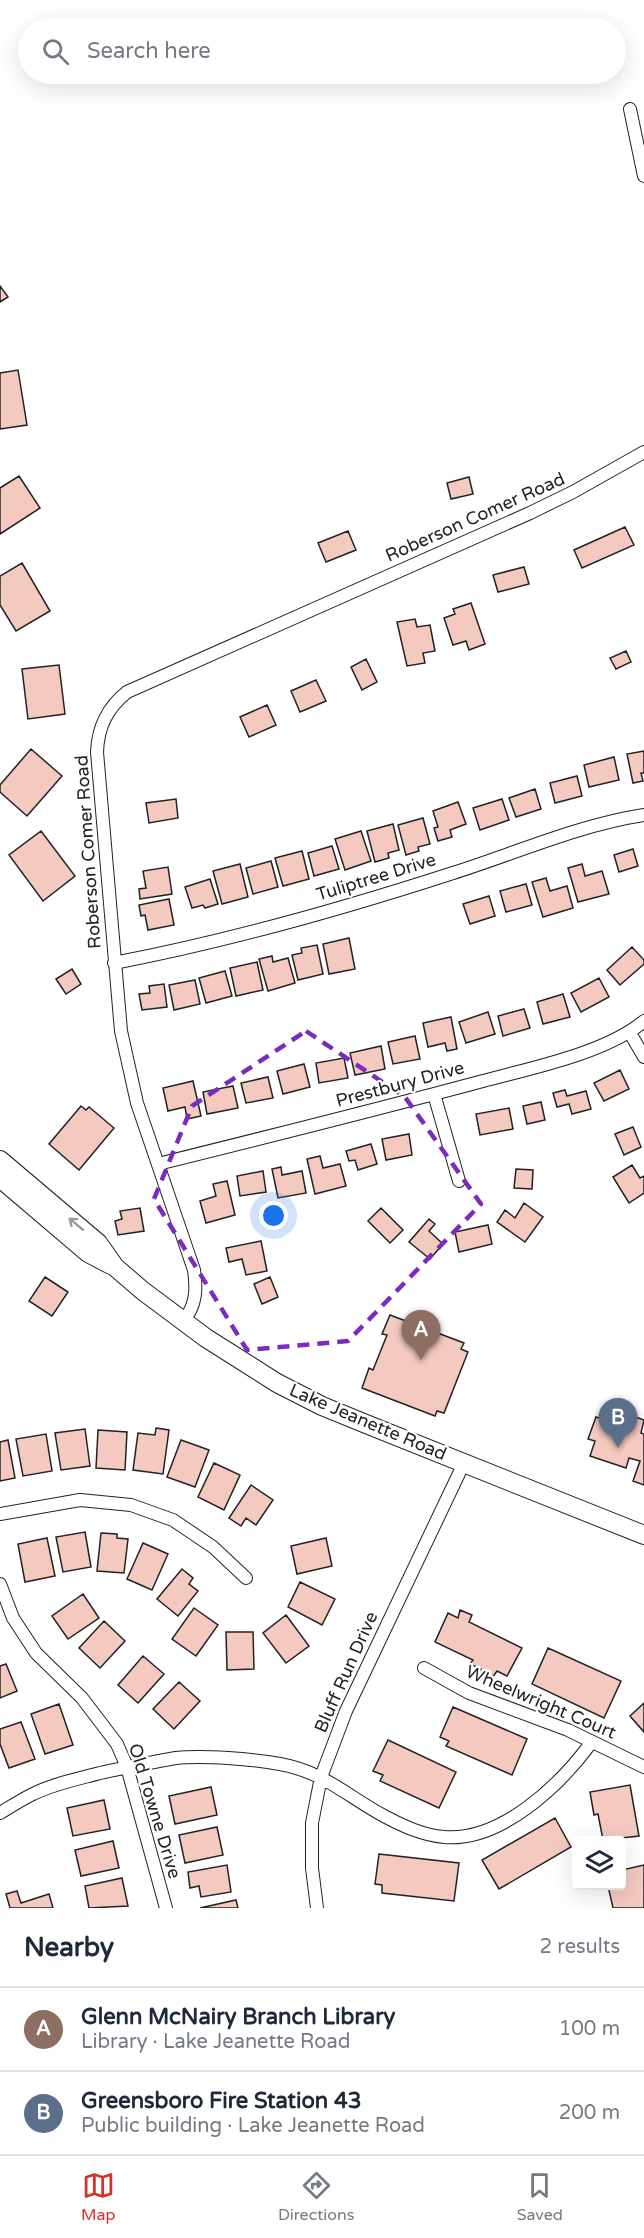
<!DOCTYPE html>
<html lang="en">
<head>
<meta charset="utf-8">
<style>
	:root { --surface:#fff; --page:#f6f6f7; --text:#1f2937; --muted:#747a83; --line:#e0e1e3; --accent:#d93025 }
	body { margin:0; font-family:"Varela Round",sans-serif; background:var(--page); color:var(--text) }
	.controls { position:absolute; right:18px; bottom:18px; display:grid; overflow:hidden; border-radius:6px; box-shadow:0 6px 24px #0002 }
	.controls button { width:54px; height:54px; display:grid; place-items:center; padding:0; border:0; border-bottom:2px solid var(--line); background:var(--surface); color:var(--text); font:30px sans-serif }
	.you { position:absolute; left:274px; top:1216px; width:21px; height:21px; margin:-15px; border:4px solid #fff; border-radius:50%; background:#1a73e8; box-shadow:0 0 0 9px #1a73e833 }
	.badge { display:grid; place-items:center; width:39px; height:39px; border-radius:50%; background:var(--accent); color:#fff; font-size:20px; font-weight:700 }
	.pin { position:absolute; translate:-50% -50px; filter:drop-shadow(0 2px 3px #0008) }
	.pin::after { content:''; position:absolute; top:32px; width:21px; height:18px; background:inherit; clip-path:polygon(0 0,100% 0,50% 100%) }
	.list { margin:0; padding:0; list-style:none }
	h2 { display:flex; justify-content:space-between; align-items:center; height:78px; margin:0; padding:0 24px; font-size:26px }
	h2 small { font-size:20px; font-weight:400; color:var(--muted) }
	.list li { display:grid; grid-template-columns:39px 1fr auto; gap:18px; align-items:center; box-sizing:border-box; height:84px; padding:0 24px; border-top:2px solid var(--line) }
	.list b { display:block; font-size:22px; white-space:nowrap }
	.list p { margin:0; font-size:20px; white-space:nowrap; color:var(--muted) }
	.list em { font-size:20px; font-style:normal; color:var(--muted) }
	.icon { flex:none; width:33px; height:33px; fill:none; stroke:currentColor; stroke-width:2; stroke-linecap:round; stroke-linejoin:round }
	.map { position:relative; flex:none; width:644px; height:1908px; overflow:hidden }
	.search { position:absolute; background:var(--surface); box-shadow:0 6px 24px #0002; left:18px; right:18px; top:18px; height:66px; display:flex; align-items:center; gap:15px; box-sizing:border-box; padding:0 21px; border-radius:33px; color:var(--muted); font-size:22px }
	.sheet { height:246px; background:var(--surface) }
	nav { display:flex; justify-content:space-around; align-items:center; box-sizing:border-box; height:84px; border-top:2px solid var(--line); background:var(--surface); font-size:16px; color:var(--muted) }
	nav a { display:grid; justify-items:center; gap:3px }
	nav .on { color:var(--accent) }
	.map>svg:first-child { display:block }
	.building { fill:#f3c9c0; stroke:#222; stroke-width:1.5 }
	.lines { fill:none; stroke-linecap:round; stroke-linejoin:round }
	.street-casing { stroke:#222; stroke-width:14 }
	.secondary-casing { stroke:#222; stroke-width:20 }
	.street { stroke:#fff; stroke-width:12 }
	.secondary { stroke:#fff; stroke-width:18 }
	.oneway { stroke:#9c9c9c }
	.marked { fill:none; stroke:#7b2cbf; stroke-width:4.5; stroke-dasharray:12 8; stroke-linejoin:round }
	.labels { text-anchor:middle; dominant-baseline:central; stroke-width:4.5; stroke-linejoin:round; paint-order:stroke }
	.street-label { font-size:18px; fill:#222; stroke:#fff }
</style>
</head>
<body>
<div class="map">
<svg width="644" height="1908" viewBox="0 0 644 1908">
	<rect width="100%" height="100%" fill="#fff"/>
	<path class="building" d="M 0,286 L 8,297 L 0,302 Z
		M 18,370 L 27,425 L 0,429 L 0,373 Z
		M 19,476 L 40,508 L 0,534 L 0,488 Z
		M 469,477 L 473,494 L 451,499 L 447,483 Z
		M 625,527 L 634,545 L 582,568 L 574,550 Z
		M 348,531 L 356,550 L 326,562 L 318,543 Z
		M 22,563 L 50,611 L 16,631 L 0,605 L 0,576 Z
		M 524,567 L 529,584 L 498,592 L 493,575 Z
		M 471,603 L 485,644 L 469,650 L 466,641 L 453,645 L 444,618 L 455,614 L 453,609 Z
		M 415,619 L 417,627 L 430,625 L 435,651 L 423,653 L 425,663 L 407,666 L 397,622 Z
		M 626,651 L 631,662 L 616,669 L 610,658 Z
		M 366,659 L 377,682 L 362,690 L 351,667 Z
		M 59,665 L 65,714 L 28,719 L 22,669 Z
		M 316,680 L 326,701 L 300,712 L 291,691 Z
		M 267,705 L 276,725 L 249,737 L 240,717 Z
		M 31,749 L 62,776 L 27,816 L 0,792 L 0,785 Z
		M 644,751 L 644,773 L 641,773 L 643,781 L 633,783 L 627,754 Z
		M 614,757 L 619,780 L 589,787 L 584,765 Z
		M 577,776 L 582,796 L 555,803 L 550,783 Z
		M 535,789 L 541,809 L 516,817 L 509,798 Z
		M 176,799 L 178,818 L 149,823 L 146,803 Z
		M 502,799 L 509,820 L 480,830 L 473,808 Z
		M 458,802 L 466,824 L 450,830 L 452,837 L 438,841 L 434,828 L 438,827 L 433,811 Z
		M 423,818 L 430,844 L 418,847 L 419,851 L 406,855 L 398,825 Z
		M 393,824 L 399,850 L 388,853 L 389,858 L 375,862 L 367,831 Z
		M 41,831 L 75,876 L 43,901 L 9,855 Z
		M 361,831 L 371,861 L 345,870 L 335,839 Z
		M 332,846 L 339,869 L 314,876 L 308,853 Z
		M 633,849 L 638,866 L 619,872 L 614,855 Z
		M 302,851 L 309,879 L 283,886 L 275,858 Z
		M 271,861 L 278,887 L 253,894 L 246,868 Z
		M 240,864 L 248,897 L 222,904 L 213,871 Z
		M 582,864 L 585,876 L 602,871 L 609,894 L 578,902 L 568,868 Z
		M 168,867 L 172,894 L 140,899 L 139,889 L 146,888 L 143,871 Z
		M 546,878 L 550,891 L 567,886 L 573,908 L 543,917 L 532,882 Z
		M 210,879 L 218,904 L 205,908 L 203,905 L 192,908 L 185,887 Z
		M 526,884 L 532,905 L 506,912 L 500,891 Z
		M 489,896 L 495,916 L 470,924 L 463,904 Z
		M 169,899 L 174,925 L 148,930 L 145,915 L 141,916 L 139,905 Z
		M 349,938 L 355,969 L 329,974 L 323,944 Z
		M 317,945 L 323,974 L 298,980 L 292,955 L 302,953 L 301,948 Z
		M 632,947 L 644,960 L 644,964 L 620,985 L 607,970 Z
		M 272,956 L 273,962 L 288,958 L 295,983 L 268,991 L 259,959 Z
		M 257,962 L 263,990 L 236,996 L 230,968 Z
		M 72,969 L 81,984 L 66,994 L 56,979 Z
		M 225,971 L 232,996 L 206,1003 L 199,978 Z
		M 599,978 L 609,997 L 581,1012 L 571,993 Z
		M 195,980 L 200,1004 L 174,1010 L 169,985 Z
		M 164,984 L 167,1007 L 142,1010 L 139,994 L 150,993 L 149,986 Z
		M 563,994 L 570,1017 L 543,1024 L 537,1002 Z
		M 524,1009 L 530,1028 L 503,1036 L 498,1016 Z
		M 488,1012 L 495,1034 L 466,1043 L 459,1022 Z
		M 451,1017 L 457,1049 L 447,1051 L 445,1043 L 428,1047 L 423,1023 Z
		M 415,1036 L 420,1059 L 393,1064 L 388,1042 Z
		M 381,1046 L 385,1069 L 355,1075 L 350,1053 Z
		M 344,1058 L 348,1078 L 319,1083 L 316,1063 Z
		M 304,1064 L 310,1087 L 283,1094 L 277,1071 Z
		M 620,1070 L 629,1089 L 604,1101 L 594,1083 Z
		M 268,1077 L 273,1098 L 246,1103 L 241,1083 Z
		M 193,1081 L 201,1116 L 187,1119 L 185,1107 L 168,1111 L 163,1088 Z
		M 233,1086 L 238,1108 L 207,1114 L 203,1092 Z
		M 565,1090 L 567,1096 L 586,1091 L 591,1109 L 572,1114 L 569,1104 L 557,1107 L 553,1093 Z
		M 541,1102 L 545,1120 L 527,1124 L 523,1106 Z
		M 81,1106 L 86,1110 L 89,1107 L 114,1128 L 79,1170 L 49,1144 Z
		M 509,1108 L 513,1129 L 480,1135 L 476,1114 Z
		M 633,1127 L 641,1147 L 624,1155 L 615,1134 Z
		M 409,1134 L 412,1155 L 386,1160 L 382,1139 Z
		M 371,1144 L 377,1164 L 358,1170 L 355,1160 L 349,1161 L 346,1151 Z
		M 320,1156 L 323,1168 L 340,1164 L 346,1186 L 315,1194 L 307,1159 Z
		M 632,1165 L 640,1178 L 644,1176 L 644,1193 L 629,1203 L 613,1177 Z
		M 281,1167 L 282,1175 L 302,1171 L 306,1193 L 278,1198 L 272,1169 Z
		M 516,1169 L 533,1170 L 532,1189 L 514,1188 Z
		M 263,1171 L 266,1192 L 240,1196 L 237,1176 Z
		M 227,1181 L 235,1215 L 206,1223 L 200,1201 L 216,1196 L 213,1184 Z
		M 524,1203 L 543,1217 L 525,1242 L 497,1222 L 505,1210 L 515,1218 Z
		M 140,1208 L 144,1231 L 118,1235 L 115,1221 L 122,1219 L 120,1211 Z
		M 381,1208 L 403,1230 L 390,1243 L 368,1221 Z
		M 429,1219 L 435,1224 L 429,1231 L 443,1244 L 430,1259 L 409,1242 Z
		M 488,1225 L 492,1244 L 459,1252 L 455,1232 Z
		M 261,1241 L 267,1271 L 246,1275 L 242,1259 L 229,1262 L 226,1248 Z
		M 45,1277 L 68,1292 L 52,1316 L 29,1301 Z
		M 270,1277 L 278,1297 L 262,1304 L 254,1284 Z
		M 390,1315 L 464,1343 L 461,1349 L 468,1352 L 444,1413 L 437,1411 L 435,1416 L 362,1388 L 369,1368 L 373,1370 L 387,1335 L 382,1334 Z
		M 610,1408 L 644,1420 L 641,1433 L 644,1434 L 644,1485 L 633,1481 L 640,1461 L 629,1458 L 626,1468 L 590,1456 L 595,1441 L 588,1439 L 596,1417 L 606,1420 Z
		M 156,1428 L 169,1430 L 163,1474 L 133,1470 L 138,1433 L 155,1435 Z
		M 85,1429 L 90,1466 L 61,1470 L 55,1433 Z
		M 98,1430 L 127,1432 L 125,1470 L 96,1468 Z
		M 46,1434 L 52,1471 L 23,1476 L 16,1439 Z
		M 8,1440 L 15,1478 L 0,1481 L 0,1442 Z
		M 181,1440 L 209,1450 L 195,1487 L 167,1477 Z
		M 214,1463 L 240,1475 L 224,1510 L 198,1497 Z
		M 251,1485 L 273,1500 L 256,1525 L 246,1518 L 241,1526 L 229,1518 Z
		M 85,1532 L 91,1567 L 63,1572 L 56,1537 Z
		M 101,1533 L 117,1534 L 117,1538 L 128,1539 L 124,1573 L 97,1571 Z
		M 47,1538 L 55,1576 L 25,1582 L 18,1544 Z
		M 326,1538 L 332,1566 L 297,1574 L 291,1546 Z
		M 143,1543 L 168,1554 L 152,1590 L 127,1579 Z
		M 182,1569 L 193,1578 L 189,1584 L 198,1591 L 178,1616 L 157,1599 Z
		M 300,1582 L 335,1599 L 322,1625 L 288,1607 Z
		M 83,1594 L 99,1618 L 68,1639 L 52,1616 Z
		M 194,1608 L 218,1625 L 196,1656 L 172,1639 Z
		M 460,1610 L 472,1615 L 469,1622 L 522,1648 L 507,1676 L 497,1671 L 492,1678 L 479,1672 L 481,1669 L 470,1664 L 473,1660 L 435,1642 L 448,1613 L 458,1618 Z
		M 286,1615 L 309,1646 L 286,1663 L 263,1633 Z
		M 104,1621 L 125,1641 L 100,1668 L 79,1648 Z
		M 226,1632 L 253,1632 L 254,1669 L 227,1670 Z
		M 548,1648 L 621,1681 L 604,1718 L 532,1684 Z
		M 143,1656 L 164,1674 L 138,1703 L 118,1685 Z
		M 6,1664 L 17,1691 L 0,1698 L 0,1666 Z
		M 179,1682 L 200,1701 L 174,1729 L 153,1709 Z
		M 644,1703 L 644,1732 L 630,1716 Z
		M 59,1704 L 73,1745 L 45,1754 L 31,1714 Z
		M 453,1707 L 527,1739 L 512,1775 L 446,1746 L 449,1741 L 440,1737 Z
		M 21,1722 L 35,1759 L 9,1768 L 0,1744 L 0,1729 Z
		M 388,1740 L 456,1772 L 439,1808 L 380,1781 L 383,1775 L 373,1771 Z
		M 630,1785 L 639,1836 L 603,1840 L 598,1814 L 594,1815 L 590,1792 Z
		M 211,1787 L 217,1815 L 175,1824 L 169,1796 Z
		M 104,1800 L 110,1829 L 73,1836 L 67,1808 Z
		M 555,1818 L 571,1847 L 499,1889 L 482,1860 Z
		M 217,1827 L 223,1855 L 185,1863 L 179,1835 Z
		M 113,1841 L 119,1868 L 81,1876 L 75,1850 Z
		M 379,1854 L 459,1863 L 454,1901 L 382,1893 L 382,1885 L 375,1884 Z
		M 227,1865 L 231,1892 L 201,1897 L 199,1886 L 190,1888 L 188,1872 Z
		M 644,1865 L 644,1908 L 613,1908 L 608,1886 L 622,1886 L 622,1870 Z
		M 122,1878 L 128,1906 L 89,1908 L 85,1886 Z
		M 17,1891 L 21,1903 L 49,1894 L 53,1908 L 10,1908 L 6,1894 Z
		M 236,1900 L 238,1908 L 200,1908 Z"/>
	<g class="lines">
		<g class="street-casing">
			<path id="street" d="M 630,109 L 644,176
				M 114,963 C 229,941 342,909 453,873 C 516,853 579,825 644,815
				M 630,1033 L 644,1057
				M 434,1094 L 459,1181
				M 158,1164 C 267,1137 375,1110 483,1081 C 531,1068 606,1053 644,1021
				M 183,1322 C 196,1305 197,1291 194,1270 L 137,1103 L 121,1031 L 97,752 C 98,727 107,708 127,692 L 530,513 L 573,492 L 644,452
				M 0,1514 L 80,1500 L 131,1505 L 173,1520 L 213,1547 L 246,1578
				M 0,1584 L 13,1618 L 36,1653 L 82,1698 L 117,1744 L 127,1767 L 166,1908
				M 424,1668 L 469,1693 L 568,1730 L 644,1767
				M 0,1813 C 10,1807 21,1800 31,1795 C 52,1784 78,1779 100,1773 C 125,1768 151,1762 176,1758 C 203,1755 253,1759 280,1764 C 324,1772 347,1796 384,1816 C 403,1826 422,1835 444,1837 C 501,1842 560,1785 591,1743
				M 317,1908 L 312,1868 L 312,1823 L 321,1777 L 346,1711 L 464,1463"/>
		</g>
		<g class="secondary-casing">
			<path id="secondary" d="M 0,1160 L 98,1243 L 115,1267 L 143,1291 L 206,1338 L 277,1383 L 322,1406 L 371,1426 L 644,1535
				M 0,1178 L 88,1253 L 111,1265"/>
		</g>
		<use href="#street" class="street"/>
		<use href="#secondary" class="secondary"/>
	</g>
	<defs><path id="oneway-shaft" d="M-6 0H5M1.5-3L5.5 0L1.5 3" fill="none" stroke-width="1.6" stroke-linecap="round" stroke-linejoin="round" transform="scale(1.5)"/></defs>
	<use class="oneway" href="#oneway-shaft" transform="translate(76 1224) rotate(-140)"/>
	<path class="marked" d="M 306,1031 L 405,1097 L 481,1204 L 348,1341 L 247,1350 L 154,1199 L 192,1106 Z"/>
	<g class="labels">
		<g class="street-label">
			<text transform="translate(475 517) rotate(-24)">Roberson Comer Road</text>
			<text transform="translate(88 852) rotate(-94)">Roberson Comer Road</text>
			<text transform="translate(376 877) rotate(-17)">Tuliptree Drive</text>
			<text transform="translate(400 1084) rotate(-15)">Prestbury Drive</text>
			<text transform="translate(368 1422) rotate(23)">Lake Jeanette Road</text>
			<text transform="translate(346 1672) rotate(-66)">Bluff Run Drive</text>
			<text transform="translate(541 1702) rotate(23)">Wheelwright Court</text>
			<text transform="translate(155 1811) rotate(73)">Old Towne Drive</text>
		</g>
	</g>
</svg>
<div class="controls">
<button><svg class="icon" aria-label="layers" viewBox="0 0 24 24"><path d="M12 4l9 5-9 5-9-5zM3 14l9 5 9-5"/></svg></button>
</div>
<div class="you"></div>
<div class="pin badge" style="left:421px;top:1360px;background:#8d6e63">A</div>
<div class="pin badge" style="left:618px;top:1448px;background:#5c6f8a">B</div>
<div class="search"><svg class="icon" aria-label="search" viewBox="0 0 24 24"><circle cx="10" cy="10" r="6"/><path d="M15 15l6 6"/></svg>Search here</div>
</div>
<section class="sheet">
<h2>Nearby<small>2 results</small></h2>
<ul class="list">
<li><span class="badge" style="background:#8d6e63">A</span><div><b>Glenn McNairy Branch Library</b><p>Library · Lake Jeanette Road</p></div><em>100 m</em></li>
<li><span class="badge" style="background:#5c6f8a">B</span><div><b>Greensboro Fire Station 43</b><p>Public building · Lake Jeanette Road</p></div><em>200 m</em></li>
</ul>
</section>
<nav>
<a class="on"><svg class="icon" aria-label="map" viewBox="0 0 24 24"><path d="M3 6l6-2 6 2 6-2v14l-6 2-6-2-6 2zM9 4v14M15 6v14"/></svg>Map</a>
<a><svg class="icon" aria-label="directions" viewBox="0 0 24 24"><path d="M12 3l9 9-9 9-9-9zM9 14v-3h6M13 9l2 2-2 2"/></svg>Directions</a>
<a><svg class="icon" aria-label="saved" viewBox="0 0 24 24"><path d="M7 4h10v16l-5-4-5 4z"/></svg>Saved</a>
</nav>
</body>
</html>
